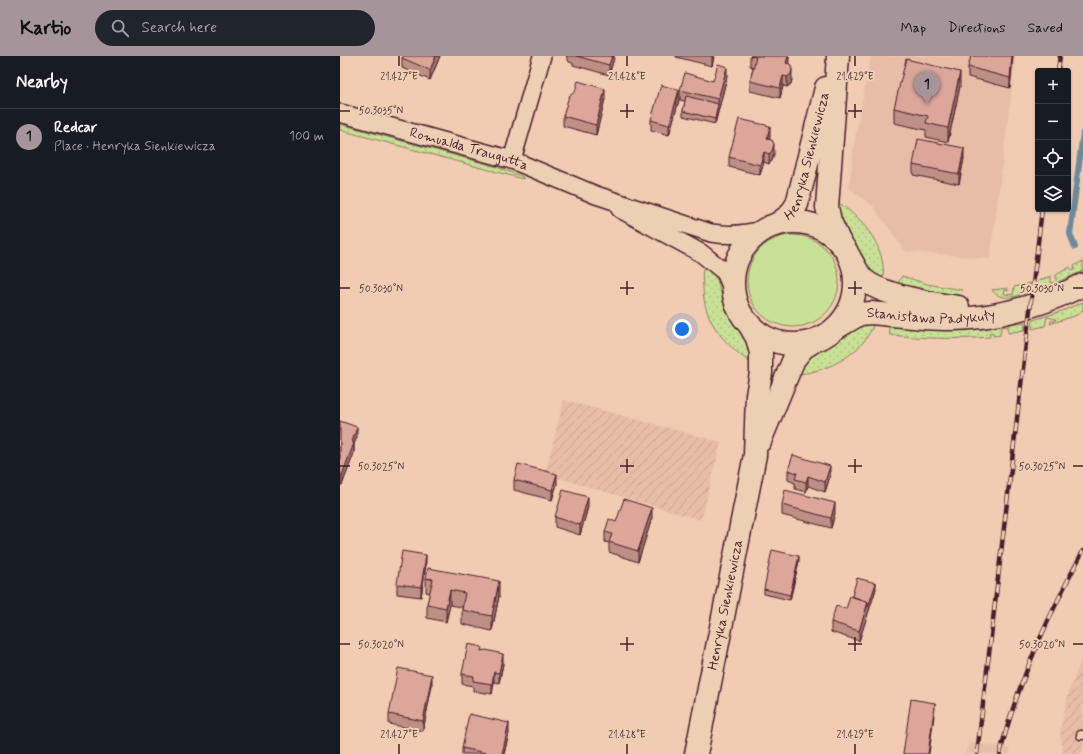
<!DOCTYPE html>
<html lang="en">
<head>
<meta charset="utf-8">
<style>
	:root { --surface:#171b24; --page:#20242c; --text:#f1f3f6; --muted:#9ea1a6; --line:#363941; --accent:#a6949b }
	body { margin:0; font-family:Mynerve,sans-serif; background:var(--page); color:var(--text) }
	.controls { position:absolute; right:12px; top:12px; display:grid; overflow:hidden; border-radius:4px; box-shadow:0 1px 3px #0004 }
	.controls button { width:36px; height:36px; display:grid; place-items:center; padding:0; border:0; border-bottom:1px solid var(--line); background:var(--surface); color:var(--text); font:20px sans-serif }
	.you { position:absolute; left:342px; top:273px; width:14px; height:14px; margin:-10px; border:3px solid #fff; border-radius:50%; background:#1a73e8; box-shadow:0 0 0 6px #1a73e833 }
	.badge { display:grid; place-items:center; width:26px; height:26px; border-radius:50%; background:var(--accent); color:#111; font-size:13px; font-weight:700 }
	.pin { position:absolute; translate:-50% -33px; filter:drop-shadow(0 1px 2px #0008) }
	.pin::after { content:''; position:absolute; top:21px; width:14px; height:12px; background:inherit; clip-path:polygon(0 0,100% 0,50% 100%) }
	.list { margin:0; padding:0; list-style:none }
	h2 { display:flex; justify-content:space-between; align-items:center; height:52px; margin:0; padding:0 16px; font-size:17px }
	h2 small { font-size:13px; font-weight:400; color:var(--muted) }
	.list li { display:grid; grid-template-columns:26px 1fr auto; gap:12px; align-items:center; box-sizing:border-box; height:56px; padding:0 16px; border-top:1px solid var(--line) }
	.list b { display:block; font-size:15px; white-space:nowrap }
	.list p { margin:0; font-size:13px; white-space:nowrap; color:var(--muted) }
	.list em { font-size:13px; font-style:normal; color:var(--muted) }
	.icon { flex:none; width:22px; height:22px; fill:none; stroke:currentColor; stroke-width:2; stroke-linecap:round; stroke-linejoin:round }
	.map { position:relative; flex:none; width:743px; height:698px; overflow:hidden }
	header { display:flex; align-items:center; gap:24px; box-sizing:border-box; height:56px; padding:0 20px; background:var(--accent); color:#111 }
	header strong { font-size:19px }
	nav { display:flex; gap:22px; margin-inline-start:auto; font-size:14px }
	.search { width:280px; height:36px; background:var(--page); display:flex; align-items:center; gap:10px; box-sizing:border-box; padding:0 14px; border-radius:22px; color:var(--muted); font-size:15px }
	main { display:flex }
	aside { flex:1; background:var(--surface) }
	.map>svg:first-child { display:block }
	.built { fill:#e8bda8 }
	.industrial { fill:url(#industrial-furrows) }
	.grass { fill:url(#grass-dots); stroke:#8a8060 }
	.garden { fill:#c9e196; stroke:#8a8060 }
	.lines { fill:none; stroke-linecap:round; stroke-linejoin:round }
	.stream { stroke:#6d8a9b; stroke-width:6 }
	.lane-casing { stroke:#4a1f2b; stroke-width:11 }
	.street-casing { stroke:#4a1f2b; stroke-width:20 }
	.secondary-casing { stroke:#4a1f2b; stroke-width:25 }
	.lane { stroke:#edd0b4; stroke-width:8 }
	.street { stroke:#edd0b4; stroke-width:17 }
	.secondary { stroke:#edd0b4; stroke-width:22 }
	.rail-casing { stroke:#4a1f2b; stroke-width:4.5 }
	.rail { stroke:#edd0b4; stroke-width:3; stroke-dasharray:9; stroke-linecap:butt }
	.wall { fill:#be8f84; stroke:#4a1f2b }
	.shaded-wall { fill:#9b746c; stroke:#4a1f2b }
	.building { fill:#dda69a; stroke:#4a1f2b }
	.ticks { fill:none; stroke:#4a1f2b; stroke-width:1.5 }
	.labels { text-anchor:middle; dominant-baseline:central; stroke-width:4; stroke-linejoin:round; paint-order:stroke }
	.street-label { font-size:14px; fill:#4a1f2b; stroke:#edd0b4 }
	.ticks-label { font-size:10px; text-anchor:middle; fill:#4a1f2b; stroke:#edd0b4; stroke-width:4; stroke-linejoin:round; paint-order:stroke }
</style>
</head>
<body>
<header>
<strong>Kartio</strong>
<div class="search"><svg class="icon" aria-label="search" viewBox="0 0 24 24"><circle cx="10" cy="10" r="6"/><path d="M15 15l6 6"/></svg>Search here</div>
<nav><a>Map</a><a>Directions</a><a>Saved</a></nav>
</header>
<main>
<aside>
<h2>Nearby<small></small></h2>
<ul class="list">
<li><span class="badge">1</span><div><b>Redcar</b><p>Place · Henryka Sienkiewicza</p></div><em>100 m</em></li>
</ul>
</aside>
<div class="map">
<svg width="743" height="698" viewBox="0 0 743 698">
	<defs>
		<pattern id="industrial-furrows" width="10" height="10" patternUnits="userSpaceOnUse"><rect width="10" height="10" fill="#e8bda8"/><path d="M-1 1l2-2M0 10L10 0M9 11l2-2" fill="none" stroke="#c8a291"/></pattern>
		<pattern id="grass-dots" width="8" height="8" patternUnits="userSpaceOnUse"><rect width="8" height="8" fill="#c9e196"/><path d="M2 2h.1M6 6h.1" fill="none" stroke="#aec181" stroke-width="1.8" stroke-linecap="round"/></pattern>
	</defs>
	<rect width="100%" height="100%" fill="#f1cbb2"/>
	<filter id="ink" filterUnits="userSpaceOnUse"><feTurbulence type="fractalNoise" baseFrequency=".025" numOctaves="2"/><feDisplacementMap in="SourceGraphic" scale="8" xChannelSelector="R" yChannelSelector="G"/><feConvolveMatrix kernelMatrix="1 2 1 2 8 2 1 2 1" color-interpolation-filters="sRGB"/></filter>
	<g filter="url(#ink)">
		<path class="built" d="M 531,0 L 676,0 L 650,203 L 565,195 L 533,150 L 509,132 L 515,83 Z
			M 630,686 L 669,693 L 670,698 L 625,698 Z"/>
		<path class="industrial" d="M 224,344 L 381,386 L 361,464 L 205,418 Z
			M 743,601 L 743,698 L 723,698 L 720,675 L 729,635 Z"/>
		<path class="grass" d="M 0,68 L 154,110 L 183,121 L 183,123 L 0,74 Z
			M 496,145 C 522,162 547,190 543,224 L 523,209 L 514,191 L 501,173 Z
			M 743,205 L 743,215 L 697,235 L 698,225 L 711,220 L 711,227 L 716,226 L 716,219 L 730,211 L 732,215 L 735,213 L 734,210 Z
			M 364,211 L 376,221 L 386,254 L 408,287 L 411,307 C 385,288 364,267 363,232 C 363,225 361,217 364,211 Z
			M 562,220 L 587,228 L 622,234 L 618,238 L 609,242 L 557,229 Z
			M 690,227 L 688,237 C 676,240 661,246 652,234 L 668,232 L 668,235 L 665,234 L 664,238 L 673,239 L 674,231 Z
			M 743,246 L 743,254 L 737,259 L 710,268 L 711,265 L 715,265 L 716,263 L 707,261 L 705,270 L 692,273 L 693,264 L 722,255 Z
			M 685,266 L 684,274 L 668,277 L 668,270 L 661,271 L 660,279 L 653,280 L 653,276 L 649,277 L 650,281 C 616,284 583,282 550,279 L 548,269 L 636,272 Z
			M 534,267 C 524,297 489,315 459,318 L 461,307 L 475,294 L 517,270 Z"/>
		<path class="garden" d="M407 225a46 46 0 1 1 92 0a46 46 0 1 1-92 0Z"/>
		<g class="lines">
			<path class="stream" d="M 735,191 L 730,178 L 743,77"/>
			<g class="lane-casing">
				<path id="lane" d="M 741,679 L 743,679"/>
			</g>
			<g class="street-casing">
				<g id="street">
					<path id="s1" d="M 0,57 L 172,104 L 256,139 L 371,177 C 390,180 404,179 422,174"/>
					<path d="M 172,104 L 202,0"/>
					<path d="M 280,153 L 361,197 L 385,216 L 393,235"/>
				</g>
			</g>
			<g class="secondary-casing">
				<g id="secondary">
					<path d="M 498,0 L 487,151 L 490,165 L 500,187"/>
					<circle cx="454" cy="227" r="61"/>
					<path id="s2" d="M 436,169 L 450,159 L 457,148 L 486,32"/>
					<path d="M 511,204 C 515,210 518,218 523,223 C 540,239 595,248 618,251"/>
					<path id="s3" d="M 496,272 L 520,258 L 531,257 C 558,259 587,264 614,263 C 659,262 702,249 743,229"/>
					<path d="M 420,385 L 454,303 L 463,292 L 477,283"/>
					<path id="s4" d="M 356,698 L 415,399 L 417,339 L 421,317 L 421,297 L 417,282 L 409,268"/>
				</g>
			</g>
			<use href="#lane" class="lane"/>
			<use href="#street" class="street"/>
			<use href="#secondary" class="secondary"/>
			<g class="rail-casing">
				<path id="rail" d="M 718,15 L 720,0
					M 637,698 L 702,153
					M 660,698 C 677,627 709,559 743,495"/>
			</g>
			<use href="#rail" class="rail"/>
		</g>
		<path class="wall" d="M 100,0 L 90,24 L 62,12 L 62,2 Z
			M 226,0 L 274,0 L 274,2 L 269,19 L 233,9 L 233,7 L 229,6 Z
			M 336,0 L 374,0 L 372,10 L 336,1 Z
			M 410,0 L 449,0 L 448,8 L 452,23 L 451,28 L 447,31 L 443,30 L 440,42 L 410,35 L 410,25 L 413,11 L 410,10 Z
			M 673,0 L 670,32 L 628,21 L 628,11 Z
			M 387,21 L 375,68 L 343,60 L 343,55 L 345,45 L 340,44 L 340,34 Z
			M 620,30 L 608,86 L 586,81 L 586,74 L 554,67 L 554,52 Z
			M 235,36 L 265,43 L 256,79 L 223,70 L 223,60 Z
			M 339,44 L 329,79 L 311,74 L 311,64 Z
			M 430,81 L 429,84 L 434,98 L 432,105 L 429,108 L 424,106 L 420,119 L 389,111 L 389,101 Z
			M 624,102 L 619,128 L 573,119 L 573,109 Z
			M 0,365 L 17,381 L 14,388 L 14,397 L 2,429 L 0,429 Z
			M 448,414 L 490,420 L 485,436 L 468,430 L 466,436 L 455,433 L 455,427 L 448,424 Z
			M 174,424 L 217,428 L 212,444 L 174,434 Z
			M 442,449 L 495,457 L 491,472 L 442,459 Z
			M 248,451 L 240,479 L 215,471 L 215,461 Z
			M 312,462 L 298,506 L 269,496 L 269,487 L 265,486 L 265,476 L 276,466 Z
			M 459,505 L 450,544 L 424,538 L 424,533 Z
			M 86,509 L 81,541 L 57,538 L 57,528 Z
			M 86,522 L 159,540 L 152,575 L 122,568 L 122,551 L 110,549 L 106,566 L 87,562 L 87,548 L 90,537 L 86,536 Z
			M 536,533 L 519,585 L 491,576 L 491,566 L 506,553 Z
			M 142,595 L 163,608 L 159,627 L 154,626 L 152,638 L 133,635 L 133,630 L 122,628 L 122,618 Z
			M 92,629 L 83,675 L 49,668 L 49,658 Z
			M 169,677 L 164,698 L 122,698 L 122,692 Z"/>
		<path class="shaded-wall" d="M 96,0 L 100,0 L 90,24 L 90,14 Z
			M 272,0 L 274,0 L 274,2 L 269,19 L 269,9 Z
			M 372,0 L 374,0 L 372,10 Z
			M 448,0 L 449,0 L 449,5 L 446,18 L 446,7 Z
			M 672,0 L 673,0 L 670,32 L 670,22 Z
			M 387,11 L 387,21 L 375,68 L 375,63 L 378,48 L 378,43 Z
			M 452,13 L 452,23 L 451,28 L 447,31 L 447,21 Z
			M 620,16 L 620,30 L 608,86 L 608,72 Z
			M 443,20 L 443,30 L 440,42 L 440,32 Z
			M 265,33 L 265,43 L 256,79 L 256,69 Z
			M 339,34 L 339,44 L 329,79 L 329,69 Z
			M 430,70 L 430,81 L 427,93 L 427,83 Z
			M 434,88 L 434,98 L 432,105 L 429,108 L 429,98 Z
			M 624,92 L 624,102 L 619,128 L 619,118 Z
			M 424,96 L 424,106 L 420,119 L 420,109 Z
			M 17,371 L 17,381 L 14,388 L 14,397 L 2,429 L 2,419 L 12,386 Z
			M 490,410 L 490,420 L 485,436 L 485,426 Z
			M 217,418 L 217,428 L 212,444 L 212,434 Z
			M 468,420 L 468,430 L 466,436 L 466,426 Z
			M 248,441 L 248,451 L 240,479 L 240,469 Z
			M 495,447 L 495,457 L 491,472 L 491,462 Z
			M 312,452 L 312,462 L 298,506 L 298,495 Z
			M 86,499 L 86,509 L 81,541 L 81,531 Z
			M 459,500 L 459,505 L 450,544 L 450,539 Z
			M 159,525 L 159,540 L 152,575 L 152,560 Z
			M 536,527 L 536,533 L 519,585 L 519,575 L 528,546 Z
			M 110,534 L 110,549 L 106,566 L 106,552 Z
			M 163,598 L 163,608 L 159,627 L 159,617 Z
			M 154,616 L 154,626 L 152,638 L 152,628 Z
			M 92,619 L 92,629 L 83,675 L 83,665 Z
			M 595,647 L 595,652 L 589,698 L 588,698 Z
			M 169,667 L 169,677 L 164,698 L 162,698 Z"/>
		<path class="building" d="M 63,0 L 96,0 L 90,14 L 62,2 Z
			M 236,0 L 272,0 L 269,9 Z
			M 410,0 L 448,0 L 446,7 L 450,8 L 452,13 L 451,18 L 447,21 L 443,20 L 440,32 L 410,25 L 416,1 Z
			M 631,0 L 672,0 L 670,22 L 628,11 Z
			M 566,3 L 620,16 L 608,72 L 586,67 L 588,60 L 554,52 Z
			M 378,8 L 387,11 L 378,43 L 340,34 L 345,17 L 373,25 Z
			M 238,25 L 265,33 L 256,69 L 223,60 L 229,40 L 235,36 Z
			M 321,29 L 339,34 L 329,69 L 311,64 Z
			M 346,40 L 378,48 L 375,63 L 343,55 Z
			M 399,63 L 430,70 L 427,83 L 432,84 L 434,88 L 432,95 L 429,98 L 424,96 L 420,109 L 389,101 Z
			M 578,83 L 624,92 L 619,118 L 573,109 Z
			M 0,365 L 17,371 L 12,386 L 14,387 L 2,419 L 0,419 Z
			M 453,399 L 490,410 L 485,426 L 468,420 L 466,426 L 455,423 L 457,417 L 448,414 Z
			M 178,408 L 217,418 L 212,434 L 174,424 Z
			M 223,434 L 248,441 L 240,469 L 215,461 Z
			M 445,434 L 495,447 L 491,462 L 442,449 Z
			M 284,443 L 312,452 L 298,495 L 269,486 L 272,478 L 265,476 L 269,463 L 276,466 Z
			M 432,494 L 459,500 L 450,539 L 424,533 Z
			M 62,495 L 86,499 L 81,531 L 57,528 Z
			M 88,512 L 159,525 L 152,560 L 122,554 L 125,537 L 110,534 L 106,552 L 87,548 L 93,523 L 86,522 Z
			M 517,522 L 536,527 L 528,551 L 528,546 L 512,540 Z
			M 510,540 L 528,546 L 519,575 L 491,566 L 496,550 L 506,553 Z
			M 128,588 L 142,591 L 141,595 L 146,594 L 163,598 L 159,617 L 154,616 L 152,628 L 133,625 L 134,620 L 122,618 Z
			M 58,612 L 92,619 L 83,665 L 49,658 Z
			M 571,643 L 595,647 L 588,698 L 563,698 Z
			M 129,658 L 169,667 L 162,698 L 151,698 L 122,692 Z"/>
	</g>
	<path class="ticks" d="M 59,0 L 59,10M 287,0 L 287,10M 515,0 L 515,10M 287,48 L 287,62M 515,48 L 515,62M 0,55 L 10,55M 280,55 L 294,55M 508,55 L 522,55M 287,225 L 287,239M 515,225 L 515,239M 0,232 L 10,232M 280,232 L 294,232M 508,232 L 522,232M 733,232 L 743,232M 287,403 L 287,417M 515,403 L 515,417M 0,410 L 10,410M 280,410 L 294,410M 508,410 L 522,410M 733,410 L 743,410M 287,581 L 287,595M 515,581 L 515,595M 0,588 L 10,588M 280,588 L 294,588M 508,588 L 522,588M 733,588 L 743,588M 59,688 L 59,698M 287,688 L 287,698M 515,688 L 515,698"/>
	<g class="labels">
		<g class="street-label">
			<text stroke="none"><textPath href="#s1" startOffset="134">Romualda Traugutta</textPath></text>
			<text stroke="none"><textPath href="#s2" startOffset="79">Henryka Sienkiewicza</textPath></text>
			<text stroke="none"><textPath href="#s3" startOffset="99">Stanisława Padykuły</textPath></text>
			<text stroke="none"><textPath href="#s4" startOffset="152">Henryka Sienkiewicza</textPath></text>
		</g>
	</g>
	<g class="ticks-label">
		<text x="59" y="24">21.427°E</text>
		<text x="287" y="24">21.428°E</text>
		<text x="515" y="24">21.429°E</text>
		<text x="41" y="58">50.3035°N</text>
		<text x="41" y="236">50.3030°N</text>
		<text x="702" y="236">50.3030°N</text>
		<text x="41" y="414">50.3025°N</text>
		<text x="702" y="414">50.3025°N</text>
		<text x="41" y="592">50.3020°N</text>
		<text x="702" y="592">50.3020°N</text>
		<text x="59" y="682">21.427°E</text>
		<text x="287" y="682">21.428°E</text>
		<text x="515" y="682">21.429°E</text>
	</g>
</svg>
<div class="controls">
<button>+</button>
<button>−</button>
<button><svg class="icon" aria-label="locate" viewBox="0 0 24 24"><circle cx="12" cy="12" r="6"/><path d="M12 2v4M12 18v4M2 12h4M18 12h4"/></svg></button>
<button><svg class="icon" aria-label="layers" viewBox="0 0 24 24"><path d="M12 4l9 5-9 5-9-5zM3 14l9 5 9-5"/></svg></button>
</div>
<div class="you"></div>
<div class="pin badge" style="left:587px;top:48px">1</div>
</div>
</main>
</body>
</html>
